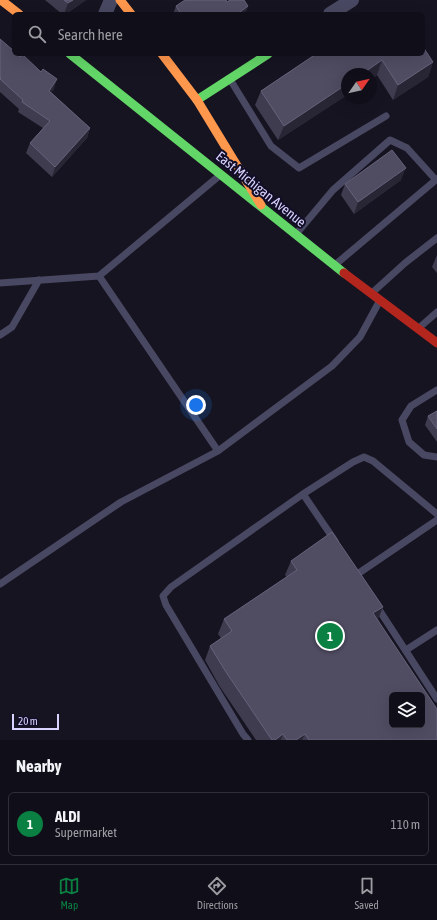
<!DOCTYPE html>
<html lang="en">
<head>
<meta charset="utf-8">
<style>
	:root { --surface:#100f19; --page:#1e1d26; --text:#f1f3f6; --muted:#9c9ca2; --line:#302f38; --accent:#0b8043 }
	body { margin:0; font-family:"Asap Condensed",sans-serif; background:var(--page); color:var(--text) }
	.controls { position:absolute; right:12px; bottom:12px; display:grid; overflow:hidden; border-radius:6px; box-shadow:0 4px 16px #0002 }
	.controls button { width:36px; height:36px; display:grid; place-items:center; padding:0; border:0; border-bottom:1px solid var(--line); background:var(--surface); color:var(--text); font:20px sans-serif }
	.compass { position:absolute; left:341px; top:68px; width:36px; height:36px; border-radius:50%; background:var(--surface); box-shadow:0 4px 16px #0002; rotate:56deg }
	.scale { position:absolute; left:12px; bottom:10px; width:47px; box-sizing:border-box; padding-left:4px; border:2px solid #d8d4ff; border-top:0; font-size:11px; line-height:14px; white-space:nowrap; color:#d8d4ff; -webkit-text-stroke:3px #120e27; paint-order:stroke }
	.you { position:absolute; left:196px; top:405px; width:14px; height:14px; margin:-10px; border:3px solid #fff; border-radius:50%; background:#1a73e8; box-shadow:0 0 0 6px #1a73e833 }
	.badge { display:grid; place-items:center; width:26px; height:26px; border-radius:50%; background:var(--accent); color:#fff; font-size:13px; font-weight:700 }
	.pin { position:absolute; translate:-50% -50%; border:2px solid #fff; box-shadow:0 1px 4px #0006 }
	.list { margin:0; padding:0; list-style:none }
	h2 { display:flex; justify-content:space-between; align-items:center; height:52px; margin:0; padding:0 16px; font-size:17px }
	h2 small { font-size:13px; font-weight:400; color:var(--muted) }
	.list li { display:grid; grid-template-columns:26px 1fr auto; gap:12px; align-items:center; box-sizing:border-box; height:64px; margin:0 8px 8px; padding:0 8px; border:1px solid var(--line); border-radius:6px }
	.list b { display:block; font-size:15px; white-space:nowrap }
	.list p { margin:0; font-size:13px; white-space:nowrap; color:var(--muted) }
	.list em { font-size:13px; font-style:normal; color:var(--muted) }
	.icon { flex:none; width:22px; height:22px; fill:none; stroke:currentColor; stroke-width:2; stroke-linecap:round; stroke-linejoin:round }
	.map { position:relative; flex:none; width:437px; height:740px; overflow:hidden }
	.search { position:absolute; background:var(--surface); box-shadow:0 4px 16px #0002; left:12px; right:12px; top:12px; height:44px; display:flex; align-items:center; gap:10px; box-sizing:border-box; padding:0 14px; border-radius:6px; color:var(--muted); font-size:15px }
	.sheet { height:124px; background:var(--surface) }
	nav { display:flex; justify-content:space-around; align-items:center; box-sizing:border-box; height:56px; border-top:1px solid var(--line); background:var(--surface); font-size:11px; color:var(--muted) }
	nav a { display:grid; justify-items:center; gap:2px }
	nav .on { color:var(--accent) }
	.map>svg:first-child { display:block }
	.lines { fill:none; stroke-linecap:round; stroke-linejoin:round }
	.lane { stroke:#494862; stroke-width:7 }
	.street { stroke:#494862; stroke-width:14 }
	.fast { stroke:#63d668; stroke-width:9 }
	.slow { stroke:#ff974d; stroke-width:9 }
	.jam { stroke:#b3261e; stroke-width:9 }
	.wall { fill:#3f3c50 }
	.shaded-wall { fill:#282535 }
	.building { fill:#504d63; stroke:#65627b; fill-rule:evenodd }
	.labels { text-anchor:middle; dominant-baseline:central; stroke-width:4; stroke-linejoin:round; paint-order:stroke }
	.street-label { font-size:14px; fill:#d8d4ff; stroke:#120e27 }
</style>
</head>
<body>
<div class="map">
<svg width="437" height="740" viewBox="0 0 437 740">
	<rect width="100%" height="100%" fill="#161421"/>
	<g class="lines">
		<path class="lane" d="M 231,81 L 271,146 L 299,168 L 386,116
			M 219,176 L 99,276 L 218,451 L 332,366 L 360,337 L 379,302
			M 297,233 L 333,190 L 390,140 L 407,148 L 436,180
			M 336,264 L 437,179
			M 0,283 L 99,276
			M 373,292 L 405,263 L 437,238
			M 420,327 L 437,312
			M 0,335 L 12,327 L 39,280
			M 437,390 L 411,406 L 402,420 L 409,442 L 424,455 L 437,457
			M 303,494 L 335,541
			M 356,575 L 437,520
			M 0,584 L 121,502 L 218,451
			M 376,605 L 437,699
			M 406,650 L 437,630
			M 248,740 L 243,734 L 166,605 L 163,596 L 171,587 L 303,494 L 353,462 L 364,457 L 373,461 L 437,514"/>
		<path class="street" d="M 105,14 L 111,0
			M 330,14 L 352,0"/>
		<path class="fast" d="M 70,54 L 344,273
			M 197,100 L 268,54"/>
		<path class="slow" d="M 1,0 L 19,14
			M 120,0 L 131,14
			M 162,54 L 197,100 L 261,205"/>
		<path class="jam" d="M 344,273 L 437,343"/>
	</g>
	<path class="wall" d="M 45,0 L 86,0 L 66,14 L 62,14 Z
		M 227,2 L 248,6 L 245,14 L 173,14 L 176,6 Z
		M 0,39 L 54,89 L 51,92 L 90,128 L 87,138 L 52,177 L 26,153 L 30,143 L 43,128 L 18,112 L 19,109 L 0,92 Z
		M 316,54 L 433,62 L 428,77 L 393,100 L 377,75 L 371,79 L 371,74 L 347,74 L 347,95 L 278,140 L 255,105 L 261,91 Z
		M 401,180 L 354,214 L 341,195 L 345,184 Z
		M 437,255 L 437,273 L 432,267 Z
		M 437,411 L 437,442 L 425,425 L 428,416 Z
		M 291,561 L 378,620 L 437,740 L 256,740 L 220,687 L 205,660 L 210,646 L 221,638 L 218,634 L 224,619 L 287,577 L 285,575 Z"/>
	<path class="shaded-wall" d="M 73,0 L 86,0 L 66,14 L 64,14 L 68,3 Z
		M 248,6 L 245,14 L 239,14 L 240,12 Z
		M 382,60 L 377,75 L 371,79 L 371,74 L 362,74 Z
		M 433,62 L 428,77 L 393,100 L 398,85 Z
		M 57,79 L 54,89 L 46,101 L 49,91 Z
		M 347,84 L 347,95 L 278,140 L 284,126 Z
		M 90,128 L 87,138 L 52,177 L 55,167 Z
		M 406,168 L 401,180 L 354,214 L 358,202 Z
		M 383,607 L 377,622 L 373,613 Z
		M 283,734 L 281,740 L 275,740 Z
		M 305,734 L 302,740 L 296,740 Z"/>
	<path class="building" d="M 64,0 L 73,0 L 68,3 Z
		M 185,0 L 226,0 L 227,2 L 230,0 L 244,0 L 248,6 L 240,12 L 242,14 L 181,14 L 176,6 Z
		M 0,39 L 14,51 L 14,54 L 17,54 L 20,57 L 22,54 L 41,72 L 43,69 L 57,79 L 49,91 L 90,128 L 55,167 L 30,143 L 50,121 L 22,102 L 23,100 L 0,79 L 1,78 L 0,77 Z
		M 423,47 L 433,62 L 398,85 L 382,60 L 362,74 L 347,74 L 347,84 L 284,126 L 261,91 L 316,54 L 423,54 Z
		M 392,150 L 406,168 L 358,202 L 345,184 Z
		M 437,411 L 437,429 L 428,416 Z
		M 332,532 L 383,607 L 373,613 L 437,709 L 437,740 L 309,740 L 305,734 L 296,740 L 287,740 L 283,734 L 275,740 L 272,740 L 226,672 L 210,646 L 232,631 L 224,619 L 297,570 L 291,561 ZM 392,695 L 422,695 L 422,725 L 392,725 Z"/>
	<g class="labels">
		<g class="street-label">
			<text transform="translate(261 189) rotate(39)">East Michigan Avenue</text>
		</g>
	</g>
</svg>
<div class="controls">
<button><svg class="icon" aria-label="layers" viewBox="0 0 24 24"><path d="M12 4l9 5-9 5-9-5zM3 14l9 5 9-5"/></svg></button>
</div>
<svg class="compass" viewBox="-18 -18 36 36"><path d="M0-13l5 13h-10z" fill="#e53935"/><path d="M0 13l5-13h-10z" fill="#9c9ca2"/></svg>
<div class="scale">20 m</div>
<div class="you"></div>
<div class="pin badge" style="left:330px;top:636px">1</div>
<div class="search"><svg class="icon" aria-label="search" viewBox="0 0 24 24"><circle cx="10" cy="10" r="6"/><path d="M15 15l6 6"/></svg>Search here</div>
</div>
<section class="sheet">
<h2>Nearby<small></small></h2>
<ul class="list">
<li><span class="badge">1</span><div><b>ALDI</b><p>Supermarket</p></div><em>110 m</em></li>
</ul>
</section>
<nav>
<a class="on"><svg class="icon" aria-label="map" viewBox="0 0 24 24"><path d="M3 6l6-2 6 2 6-2v14l-6 2-6-2-6 2zM9 4v14M15 6v14"/></svg>Map</a>
<a><svg class="icon" aria-label="directions" viewBox="0 0 24 24"><path d="M12 3l9 9-9 9-9-9zM9 14v-3h6M13 9l2 2-2 2"/></svg>Directions</a>
<a><svg class="icon" aria-label="saved" viewBox="0 0 24 24"><path d="M7 4h10v16l-5-4-5 4z"/></svg>Saved</a>
</nav>
</body>
</html>
